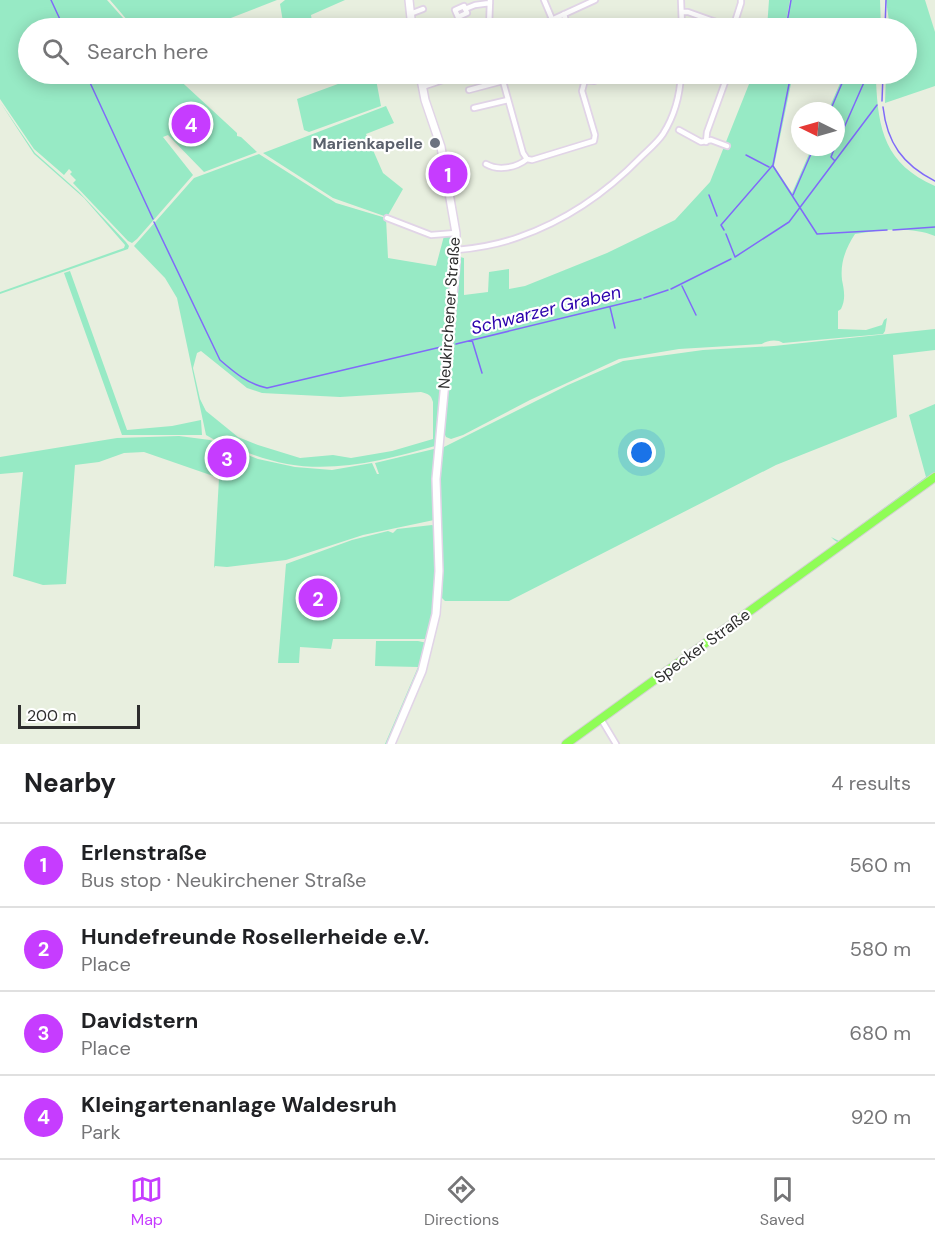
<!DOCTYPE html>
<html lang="en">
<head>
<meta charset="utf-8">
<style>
	:root { --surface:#fff; --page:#f2f2f2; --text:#202124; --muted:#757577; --line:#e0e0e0; --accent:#c63cff }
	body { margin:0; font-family:"DM Sans",sans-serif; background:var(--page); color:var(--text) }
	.compass { position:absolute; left:791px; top:102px; width:54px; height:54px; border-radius:50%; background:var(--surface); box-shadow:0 3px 15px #0003; rotate:275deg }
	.scale { position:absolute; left:18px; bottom:15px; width:122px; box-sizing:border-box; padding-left:6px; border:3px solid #2d2d2d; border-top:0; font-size:16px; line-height:21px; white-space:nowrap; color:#2d2d2d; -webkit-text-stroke:4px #fff; paint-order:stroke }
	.you { position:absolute; left:642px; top:453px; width:21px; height:21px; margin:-15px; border:4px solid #fff; border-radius:50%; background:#1a73e8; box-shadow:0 0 0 9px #1a73e833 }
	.badge { display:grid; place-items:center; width:39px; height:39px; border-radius:50%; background:var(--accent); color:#fff; font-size:20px; font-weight:700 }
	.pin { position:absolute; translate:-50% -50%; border:3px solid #fff; box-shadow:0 2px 6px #0006 }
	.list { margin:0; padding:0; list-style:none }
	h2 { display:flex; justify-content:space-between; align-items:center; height:78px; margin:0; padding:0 24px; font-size:26px }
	h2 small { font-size:20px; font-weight:400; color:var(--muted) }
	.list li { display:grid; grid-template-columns:39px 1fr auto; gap:18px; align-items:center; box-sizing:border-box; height:84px; padding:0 24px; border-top:2px solid var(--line) }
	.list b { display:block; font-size:22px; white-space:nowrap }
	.list p { margin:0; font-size:20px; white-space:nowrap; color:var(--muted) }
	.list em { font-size:20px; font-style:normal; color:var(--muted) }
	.icon { flex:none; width:33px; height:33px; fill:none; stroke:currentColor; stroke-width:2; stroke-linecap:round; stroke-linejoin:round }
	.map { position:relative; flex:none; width:935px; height:744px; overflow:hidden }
	.search { position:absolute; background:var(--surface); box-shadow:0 3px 15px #0003; left:18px; right:18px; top:18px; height:66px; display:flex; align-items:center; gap:15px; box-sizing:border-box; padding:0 21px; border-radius:33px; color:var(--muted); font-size:22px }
	.sheet { height:414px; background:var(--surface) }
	nav { display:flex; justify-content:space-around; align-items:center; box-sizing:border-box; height:84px; border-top:2px solid var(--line); background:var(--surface); font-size:16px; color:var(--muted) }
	nav a { display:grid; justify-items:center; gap:3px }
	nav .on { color:var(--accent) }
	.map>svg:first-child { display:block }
	.green { fill:#97eac5; fill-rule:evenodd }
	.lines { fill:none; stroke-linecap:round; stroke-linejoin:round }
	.stream { stroke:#806af9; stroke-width:1.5 }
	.street-casing { stroke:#e1d4e7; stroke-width:8 }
	.secondary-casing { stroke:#e1d4e7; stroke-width:10 }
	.primary-casing { stroke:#d1d1d1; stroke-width:10 }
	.street { stroke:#fff; stroke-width:4.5 }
	.secondary { stroke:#fff; stroke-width:7 }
	.primary { stroke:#8ffd56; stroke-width:8 }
	.worship-dot { fill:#6b7280; stroke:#fff; stroke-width:2 }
	.labels { text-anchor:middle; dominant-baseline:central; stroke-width:4.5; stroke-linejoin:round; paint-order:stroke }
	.worship-label { font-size:16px; font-weight:bold; fill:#5b616d; stroke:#fff; text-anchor:end }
	.street-label { font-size:16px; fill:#2d2d2d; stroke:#fff }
	.water-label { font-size:18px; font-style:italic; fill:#2a01ad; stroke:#fff }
</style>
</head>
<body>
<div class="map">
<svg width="935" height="744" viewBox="0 0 935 744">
	<rect width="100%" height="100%" fill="#e8efdf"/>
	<path class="green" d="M 0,0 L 107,0 L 132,28 L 28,28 L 28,74 L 173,74 L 237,133 L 237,136 L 241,137 L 257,152 L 204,172 L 168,135 L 163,137 L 193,175 L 137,239 L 132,243 L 128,241 L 73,183 L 76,180 L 70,174 L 72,172 L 69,169 L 64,175 L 34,149 L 0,99 Z
		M 110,0 L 277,0 L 205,28 L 134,28 Z
		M 285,0 L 345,0 L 311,15 L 313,28 L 284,28 L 280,4 Z
		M 769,0 L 790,0 L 785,28 L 767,28 Z
		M 791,0 L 880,0 L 881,28 L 786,28 Z
		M 886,0 L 925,0 L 935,32 L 935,86 L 885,103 L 886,74 L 906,74 L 906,28 L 890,28 Z
		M 356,74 L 375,74 L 381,106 L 309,132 L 304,130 L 297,99 L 357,77 Z
		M 753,74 L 793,74 L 774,166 L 792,193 L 812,147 L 836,147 L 836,111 L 828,111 L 844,74 L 857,74 L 876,80 C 878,130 885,164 935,186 L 935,236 C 912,226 879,230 855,234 C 846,248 840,262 842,280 C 844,290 846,299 841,309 L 838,311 L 838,329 L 866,330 L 882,325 L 884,320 L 887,318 L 885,331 L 883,334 L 783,343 C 778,339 767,340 762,344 L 679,349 L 619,359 L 530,400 L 463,435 L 451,439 L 446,437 L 443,430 L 460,257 L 464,258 L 464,295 L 488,292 L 489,272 L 509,269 L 509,289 L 525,286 L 607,253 L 675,220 L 710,182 Z
		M 0,102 L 35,153 L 79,192 L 126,242 L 129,246 L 128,249 L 0,294 L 0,292 L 124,248 L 125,245 L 84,198 L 34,154 Z
		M 386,106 L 394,123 L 366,134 L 383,173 L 403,189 L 387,217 L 333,198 L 263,153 Z
		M 259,154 L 336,203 L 386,218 L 388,258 L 436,266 L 444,236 L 453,236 L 453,259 L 435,446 C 389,459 337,473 287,464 C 261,459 237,449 213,439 L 206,435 L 177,298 L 165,278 L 134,246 L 194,178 ZM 201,351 L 247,388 L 262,393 L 340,397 L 421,392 C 429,394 431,395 433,402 L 433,439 L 392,451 L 351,458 L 333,455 L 300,458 L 258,445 L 238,437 L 206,411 L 200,399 L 193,368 L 197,353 Z
		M 70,271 L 127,430 L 172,426 L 201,420 L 202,435 L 122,435 L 0,455 L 122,435 L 64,273 Z
		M 935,329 L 935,350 L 893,355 L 897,417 L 776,465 L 509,601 L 445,601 L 442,598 L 443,570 L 439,521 L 441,520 L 439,480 L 442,448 L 568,385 L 623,361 L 703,350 L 774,346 Z
		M 935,404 L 935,475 L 841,543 C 836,542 834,540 831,537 L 839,541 L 926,477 L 909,415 Z
		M 179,436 L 210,440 L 258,459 L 295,467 L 332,470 L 372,463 L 377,474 L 379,474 L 375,463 L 434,449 L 434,520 L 363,535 L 286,560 L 227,567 L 215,566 L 214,568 L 219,478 L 144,452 L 124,453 L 99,462 L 75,465 L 66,584 L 43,585 L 13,576 L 23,472 L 0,474 L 0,457 L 117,438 Z
		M 432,525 L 434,526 C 436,564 436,601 428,639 L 333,639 L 331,649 L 300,647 L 299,663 L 278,663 L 286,564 L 352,540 L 388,531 L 393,533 L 397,529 Z
		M 376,641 L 418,641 L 427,643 L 412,686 L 387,744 L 385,744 L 418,667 L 375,666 Z"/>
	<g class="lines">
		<path class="stream" d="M 51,0 L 64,28
			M 786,28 L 791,0
			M 885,28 L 886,0
			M 86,74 L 153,219
			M 882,101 L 883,74
			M 883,107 C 887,143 903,165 935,181
			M 830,111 L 846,74
			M 836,146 L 865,80
			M 746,155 L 769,167
			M 835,161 L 831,157 L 835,147
			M 773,166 L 817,234 L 887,230
			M 709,195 L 717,216
			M 793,195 L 814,147
			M 154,222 L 220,360 C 235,373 248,384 267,388 L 441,347
			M 724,230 L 721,225 L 773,165 L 791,74
			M 893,230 L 935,227
			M 726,234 L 735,257 L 789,222 L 877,105
			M 682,286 L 696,315
			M 671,289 L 731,259
			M 644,298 L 668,290
			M 610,307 L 615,328
			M 472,340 L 482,373
			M 456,344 L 641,299"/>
		<g class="street-casing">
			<path id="street" d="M 544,0 L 552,19
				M 681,0 L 682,28
				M 464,6 L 467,13 L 458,17 L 455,10 Z
				M 465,9 L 475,5 L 490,3
				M 683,12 L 688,12 L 733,28
				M 410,14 L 423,9
				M 564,14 L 568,28
				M 489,28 L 490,0
				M 534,28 L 595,0
				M 733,28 L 741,3 L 741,0
				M 501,74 L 523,153 L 527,159 L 532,160 L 594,141 L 595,135 L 582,91 L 585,80 L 582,74
				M 547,74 L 548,74
				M 585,80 L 594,81 L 612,74
				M 422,87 L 461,74
				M 469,90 L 503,81
				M 474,108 L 508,100
				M 679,130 L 701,142 L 711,140 L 727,146
				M 706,142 L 707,132 L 728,74 L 725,74
				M 486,164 C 498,171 516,168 527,159
				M 387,218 L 431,235 L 456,233
				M 457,250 C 478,248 500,244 519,237 C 565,221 607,192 641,157 C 648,150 657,143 663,134 C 675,115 680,95 681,74
				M 601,719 L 616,744"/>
		</g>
		<g class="secondary-casing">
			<path id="secondary" d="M 409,0 L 412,28
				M 391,744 L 422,671 L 436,614 L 439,571 L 436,479 L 456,263 L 456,233 L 441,147 L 425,100 L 420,74"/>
		</g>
		<g class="primary-casing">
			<path id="primary" d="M 566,744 L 935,477"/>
		</g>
		<use href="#street" class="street"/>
		<use href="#secondary" class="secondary"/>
		<use href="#primary" class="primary"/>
	</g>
	<circle class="worship-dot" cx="435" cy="143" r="6"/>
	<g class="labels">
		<g class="worship-label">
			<text x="423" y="143">Marienkapelle</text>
		</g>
		<g class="street-label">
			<text transform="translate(449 313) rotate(-86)">Neukirchener Straße</text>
			<text transform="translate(702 646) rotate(-36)">Specker Straße</text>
		</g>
		<g class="water-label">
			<text transform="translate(546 310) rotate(-14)">Schwarzer Graben</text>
		</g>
	</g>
</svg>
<svg class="compass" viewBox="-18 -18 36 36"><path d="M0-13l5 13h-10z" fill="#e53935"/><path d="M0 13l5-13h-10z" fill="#757577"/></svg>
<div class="scale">200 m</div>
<div class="you"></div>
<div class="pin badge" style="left:448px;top:174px">1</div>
<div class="pin badge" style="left:318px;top:598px">2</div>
<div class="pin badge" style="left:227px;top:458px">3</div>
<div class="pin badge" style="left:191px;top:124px">4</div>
<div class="search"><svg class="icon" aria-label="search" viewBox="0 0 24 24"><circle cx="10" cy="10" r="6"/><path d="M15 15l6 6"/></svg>Search here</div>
</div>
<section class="sheet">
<h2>Nearby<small>4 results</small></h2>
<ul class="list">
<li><span class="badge">1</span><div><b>Erlenstraße</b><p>Bus stop · Neukirchener Straße</p></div><em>560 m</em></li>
<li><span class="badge">2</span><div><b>Hundefreunde Rosellerheide e.V.</b><p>Place</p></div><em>580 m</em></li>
<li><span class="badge">3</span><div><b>Davidstern</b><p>Place</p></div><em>680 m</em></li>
<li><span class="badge">4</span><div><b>Kleingartenanlage Waldesruh</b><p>Park</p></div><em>920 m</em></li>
</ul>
</section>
<nav>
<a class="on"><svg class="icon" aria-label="map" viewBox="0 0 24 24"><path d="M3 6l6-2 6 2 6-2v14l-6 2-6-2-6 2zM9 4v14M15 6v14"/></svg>Map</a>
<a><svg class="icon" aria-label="directions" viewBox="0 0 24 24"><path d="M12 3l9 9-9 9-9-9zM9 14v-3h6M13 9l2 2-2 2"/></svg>Directions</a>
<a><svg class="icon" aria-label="saved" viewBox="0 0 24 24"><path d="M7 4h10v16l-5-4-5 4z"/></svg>Saved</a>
</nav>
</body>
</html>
